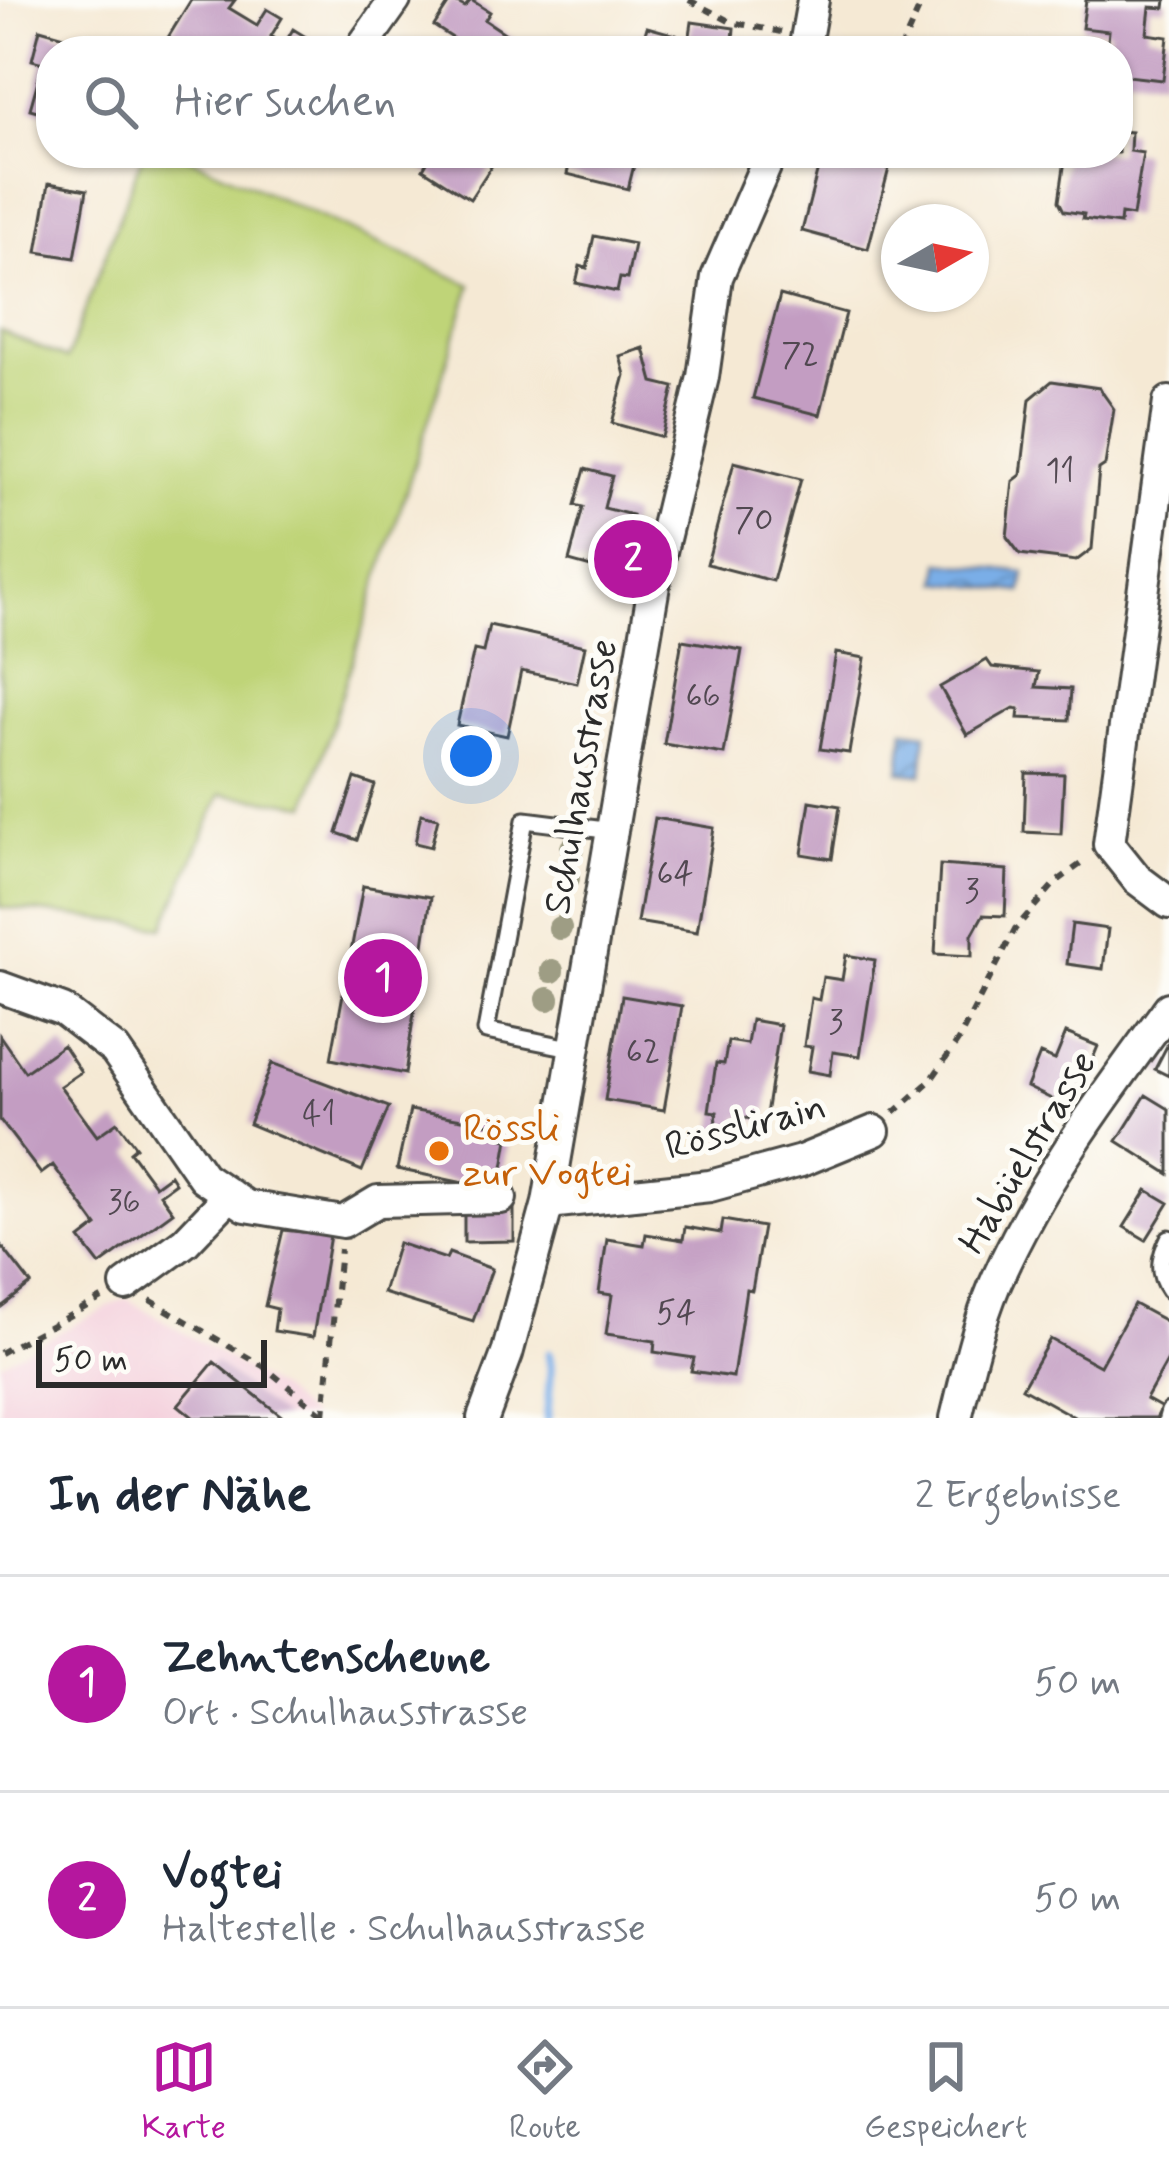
<!DOCTYPE html>
<html lang="de">
<head>
<meta charset="utf-8">
<style>
	:root { --surface:#fff; --page:#f6f6f7; --text:#1f2937; --muted:#747a83; --line:#e0e1e3; --accent:#b5179e }
	body { margin:0; font-family:Mynerve,sans-serif; background:var(--page); color:var(--text) }
	.compass { position:absolute; left:881px; top:204px; width:108px; height:108px; border-radius:50%; background:var(--surface); box-shadow:0 3px 9px #0004; rotate:81deg }
	.scale { position:absolute; left:36px; bottom:30px; width:231px; box-sizing:border-box; padding-left:12px; border:6px solid #2b2b2b; border-top:0; font-size:33px; line-height:42px; white-space:nowrap; color:#2b2b2b; -webkit-text-stroke:9px #fdfcf7; paint-order:stroke }
	.you { position:absolute; left:471px; top:756px; width:42px; height:42px; margin:-30px; border:9px solid #fff; border-radius:50%; background:#1a73e8; box-shadow:0 0 0 18px #1a73e833 }
	.badge { display:grid; place-items:center; width:78px; height:78px; border-radius:50%; background:var(--accent); color:#fff; font-size:39px; font-weight:700 }
	.pin { position:absolute; translate:-50% -50%; border:6px solid #fff; box-shadow:0 3px 12px #0006 }
	.list { margin:0; padding:0; list-style:none }
	h2 { display:flex; justify-content:space-between; align-items:center; height:156px; margin:0; padding:0 48px; font-size:51px }
	h2 small { font-size:39px; font-weight:400; color:var(--muted) }
	.list li { display:grid; grid-template-columns:78px 1fr auto; gap:36px; align-items:center; box-sizing:border-box; height:216px; padding:0 48px; border-top:3px solid var(--line) }
	.list b { display:block; font-size:45px; white-space:nowrap }
	.list p { margin:0; font-size:39px; white-space:nowrap; color:var(--muted) }
	.list em { font-size:39px; font-style:normal; color:var(--muted) }
	.icon { flex:none; width:66px; height:66px; fill:none; stroke:currentColor; stroke-width:2; stroke-linecap:round; stroke-linejoin:round }
	.map { position:relative; flex:none; width:1169px; height:1418px; overflow:hidden }
	.search { position:absolute; background:var(--surface); box-shadow:0 3px 9px #0004; left:36px; right:36px; top:36px; height:132px; display:flex; align-items:center; gap:30px; box-sizing:border-box; padding:0 42px; border-radius:48px; color:var(--muted); font-size:45px }
	.sheet { height:588px; background:var(--surface) }
	nav { display:flex; justify-content:space-around; align-items:center; box-sizing:border-box; height:168px; border-top:3px solid var(--line); background:var(--surface); font-size:33px; color:var(--muted) }
	nav a { display:grid; justify-items:center; gap:6px }
	nav .on { color:var(--accent) }
	.map>svg:first-child { display:block }
	.built { fill:#f4cfdc }
	.grass { fill:#bfd478; stroke:#758052; stroke-width:3 }
	.water { fill:url(#water-waves); stroke:#526c89; stroke-width:3 }
	.lines { fill:none; stroke-linecap:round; stroke-linejoin:round }
	.stream { stroke:#7aaee7; stroke-width:9 }
	.building { fill:#c39dc2 }
	.lane-casing { stroke:#494844; stroke-width:21 }
	.street-casing { stroke:#494844; stroke-width:36 }
	.path { stroke:#494844; stroke-width:6; stroke-dasharray:9 9; stroke-linecap:butt }
	.lane { stroke:#fff; stroke-width:15 }
	.street { stroke:#fff; stroke-width:30 }
	.tree { fill:#9e9d84 }
	.food-dot { fill:#e8710a; stroke:#fdfcf7; stroke-width:4.5 }
	.labels { text-anchor:middle; dominant-baseline:central; stroke-width:10; stroke-linejoin:round; paint-order:stroke }
	.number-label { font-size:33px; fill:#514851 }
	.street-label { font-size:39px; fill:#2b2b2b; stroke:#fdfcf7 }
	.food-label { font-size:39px; fill:#c56008; stroke:#fdfcf7; text-anchor:start }
</style>
</head>
<body>
<div class="map">
<svg width="1169" height="1418" viewBox="0 0 1169 1418">
	<defs>
		<pattern id="water-waves" width="16" height="10" patternUnits="userSpaceOnUse" patternTransform="scale(3)"><rect width="16" height="10" fill="#7aaee7"/><path d="M0 5q4-4 8 0t8 0" fill="none" stroke="#648ebb"/></pattern>
	</defs>
	<rect width="100%" height="100%" fill="#fdfcf7"/>
	<filter id="ink" filterUnits="userSpaceOnUse"><feTurbulence type="fractalNoise" baseFrequency=".00833" numOctaves="2"/><feDisplacementMap in="SourceGraphic" scale="24" xChannelSelector="R" yChannelSelector="G"/><feConvolveMatrix kernelMatrix="1 2 1 2 8 2 1 2 1" color-interpolation-filters="sRGB"/></filter>
	<filter id="wash" filterUnits="userSpaceOnUse"><feTurbulence type="fractalNoise" baseFrequency=".004" numOctaves="4" result="noise"/><feDisplacementMap in="SourceGraphic" scale="48" xChannelSelector="R" yChannelSelector="G"/><feGaussianBlur stdDeviation="2.7" result="paint"/><feColorMatrix in="noise" values="0 0 0 0 0 0 0 0 0 0 0 0 0 0 0 0 0 1.4 0 .05"/><feComposite in="paint" operator="in"/></filter>
	<g filter="url(#wash)">
		<rect width="100%" height="100%" fill="#f5e9d4"/>
		<path class="built" d="M 126,1298 L 279,1390 L 312,1418 L 0,1418 L 0,1363 Z"/>
		<path class="grass" d="M 143,153 L 179,153 L 471,285 L 307,805 L 221,794 L 164,927 L 0,907 L 0,331 L 67,359 Z"/>
		<path class="water" d="M 941,562 L 1025,572 L 1022,592 L 939,582 Z
			M 904,730 L 926,733 L 922,774 L 900,772 Z"/>
		<g class="lines">
			<path class="stream" d="M 547,1418 L 551,1368 L 549,1354"/>
		</g>
		<g id="blocks">
			<path class="building" d="M 191,0 L 235,0 L 229,8 L 257,25 L 267,9 L 282,18 L 271,36 L 284,45 L 293,29 L 319,45 L 316,51 L 175,51 L 164,44 Z
				M 451,0 L 465,7 L 471,0 L 490,12 L 485,20 L 524,46 L 521,51 L 446,51 L 454,39 L 434,26 Z
				M 1086,0 L 1166,0 L 1165,8 L 1150,7 L 1147,34 L 1168,37 L 1163,80 L 1118,75 L 1118,51 L 1107,51 L 1109,31 L 1082,28 Z
				M 692,22 L 734,28 L 732,51 L 681,51 L 683,42 L 689,42 Z
				M 647,27 L 676,35 L 672,51 L 640,51 Z
				M 40,29 L 96,45 L 94,51 L 51,51 L 51,115 L 30,109 L 43,63 L 32,60 Z
				M 758,40 L 785,43 L 783,51 L 756,51 Z
				M 1118,131 L 1131,132 L 1130,151 L 1143,153 L 1133,216 L 1121,214 L 1120,224 L 1083,219 L 1084,214 L 1064,211 L 1059,201 L 1066,153 L 1118,153 Z
				M 413,153 L 500,153 L 470,199 L 423,169 L 427,162 Z
				M 572,153 L 637,153 L 628,189 L 567,174 Z
				M 822,153 L 893,153 L 868,249 L 802,231 Z
				M 49,183 L 87,190 L 75,258 L 37,252 Z
				M 594,236 L 634,244 L 627,279 L 620,278 L 617,292 L 576,283 L 580,266 L 587,268 Z
				M 780,295 L 846,313 L 820,415 L 753,398 Z
				M 644,348 L 653,382 L 674,387 L 662,437 L 612,423 L 625,375 L 620,356 Z
				M 1052,381 L 1099,388 L 1114,409 L 1105,465 L 1099,469 L 1092,549 L 1076,561 L 1020,554 L 1007,537 L 1013,481 L 1021,475 L 1030,399 Z
				M 734,462 L 801,479 L 773,581 L 707,564 Z
				M 585,469 L 612,476 L 604,508 L 632,515 L 616,574 L 569,561 L 583,507 L 575,505 Z
				M 489,625 L 585,646 L 577,683 L 521,671 L 507,736 L 457,725 L 474,650 L 483,652 Z
				M 682,640 L 742,650 L 724,754 L 664,744 Z
				M 836,653 L 865,658 L 849,753 L 820,749 Z
				M 987,660 L 992,667 L 1039,672 L 1036,687 L 1071,689 L 1069,720 L 1018,718 L 1019,709 L 1014,708 L 967,735 L 940,687 Z
				M 1026,773 L 1064,774 L 1061,834 L 1024,832 Z
				M 355,778 L 375,785 L 357,840 L 337,833 Z
				M 810,801 L 840,806 L 832,859 L 802,854 Z
				M 421,814 L 438,818 L 431,847 L 415,843 Z
				M 655,818 L 714,828 L 697,932 L 637,922 Z
				M 940,865 L 1007,870 L 1005,916 L 983,915 L 972,935 L 972,956 L 935,954 Z
				M 363,886 L 431,897 L 405,1074 L 331,1059 Z
				M 1072,924 L 1108,929 L 1103,969 L 1067,964 Z
				M 846,955 L 875,960 L 860,1056 L 833,1052 L 830,1075 L 808,1071 L 812,1047 L 804,1046 L 811,998 L 819,1000 L 823,977 L 842,980 Z
				M 622,996 L 682,1006 L 664,1110 L 605,1100 Z
				M 751,1020 L 780,1025 L 765,1121 L 739,1117 L 735,1140 L 713,1136 L 717,1112 L 709,1111 L 716,1063 L 724,1064 L 728,1041 L 747,1044 Z
				M 1066,1033 L 1098,1046 L 1072,1109 L 1027,1087 L 1040,1054 L 1055,1060 Z
				M 0,1036 L 25,1072 L 63,1045 L 81,1072 L 60,1086 L 97,1136 L 117,1122 L 136,1147 L 130,1152 L 155,1186 L 170,1175 L 175,1183 L 160,1194 L 173,1212 L 100,1265 L 80,1239 L 97,1226 L 53,1165 L 41,1174 L 0,1120 Z
				M 1169,1042 L 1169,1076 L 1155,1069 Z
				M 272,1063 L 389,1107 L 362,1171 L 249,1124 Z
				M 1146,1095 L 1169,1109 L 1169,1174 L 1117,1141 Z
				M 410,1110 L 491,1124 L 489,1135 L 508,1139 L 500,1185 L 480,1181 L 478,1186 L 397,1169 Z
				M 1147,1190 L 1169,1203 L 1146,1240 L 1124,1227 Z
				M 514,1209 L 514,1241 L 464,1242 L 464,1210 Z
				M 723,1220 L 763,1227 L 752,1290 L 746,1289 L 733,1377 L 691,1371 L 694,1358 L 654,1352 L 655,1341 L 606,1334 L 612,1295 L 599,1293 L 607,1239 L 644,1245 L 646,1234 L 683,1240 L 685,1227 L 721,1233 Z
				M 283,1230 L 330,1235 L 313,1337 L 274,1331 L 277,1309 L 265,1306 Z
				M 398,1243 L 446,1259 L 449,1253 L 492,1269 L 473,1321 L 383,1293 Z
				M 0,1244 L 31,1284 L 0,1308 Z
				M 1134,1304 L 1169,1323 L 1169,1358 L 1146,1399 L 1162,1408 L 1156,1418 L 1076,1418 L 1022,1388 L 1050,1339 L 1100,1366 Z
				M 214,1362 L 284,1418 L 194,1418 L 178,1405 Z"/>
		</g>
	</g>
	<g filter="url(#ink)">
		<use href="#blocks" fill-opacity="0" stroke="#494844" stroke-width="3"/>
		<g class="lines">
			<g class="lane-casing">
				<path id="lane" d="M 576,1049 L 486,1031 L 525,820 L 613,831
					M 1169,1238 C 1160,1256 1156,1272 1169,1290
					M 1167,1418 L 1169,1411"/>
			</g>
			<g class="street-casing">
				<path id="street" d="M 364,44 L 395,0
					M 804,51 L 813,0
					M 1169,402 L 1109,844 L 1137,879 L 1169,903
					M 0,987 L 63,1010 L 115,1050 L 203,1177 L 246,1206 L 343,1222 L 378,1201 L 501,1198
					M 548,1203 L 710,1186 L 801,1161 L 874,1131
					M 126,1285 L 185,1242 L 230,1195
					M 483,1418 L 507,1354 L 548,1203 L 657,568 L 703,377 L 717,277 L 771,153
					M 956,1418 C 967,1373 977,1327 995,1284 C 1039,1183 1104,1096 1169,1008"/>
			</g>
			<path class="path" d="M 689,0 L 731,22 L 781,32
				M 837,40 L 844,51
				M 900,51 L 923,0
				M 894,1113 L 931,1080 L 958,1041 L 1015,929 L 1055,883 L 1086,860
				M 150,1300 L 263,1366 L 327,1418
				M 0,1353 L 102,1298
				M 324,1415 L 340,1249"/>
			<use href="#lane" class="lane"/>
			<use href="#street" class="street"/>
		</g>
		<g class="tree">
			<circle cx="572" cy="848" r="12"/>
			<circle cx="568" cy="878" r="12"/>
			<circle cx="560" cy="928" r="12"/>
			<circle cx="552" cy="971" r="12"/>
			<circle cx="548" cy="999" r="12"/>
		</g>
	</g>
	<circle class="food-dot" cx="439" cy="1151" r="12"/>
	<g class="labels">
		<g class="number-label">
			<text x="800" y="356">72</text>
			<text x="1060" y="472">11</text>
			<text x="754" y="521">70</text>
			<text x="703" y="697">66</text>
			<text x="675" y="875">64</text>
			<text x="972" y="892">3</text>
			<text x="836" y="1023">3</text>
			<text x="643" y="1053">62</text>
			<text x="319" y="1115">41</text>
			<text x="124" y="1203">36</text>
			<text x="676" y="1314">54</text>
		</g>
		<g class="street-label">
			<text transform="translate(582 777) rotate(-80)">Schulhausstrasse</text>
			<text transform="translate(746 1128) rotate(-15)">Rösslirain</text>
			<text transform="translate(1029 1153) rotate(-59)">Habüelstrasse</text>
		</g>
		<g class="food-label">
			<text x="463" y="1129">Rössli<tspan x="463" dy="45">zur Vogtei</tspan></text>
		</g>
	</g>
</svg>
<svg class="compass" viewBox="-18 -18 36 36"><path d="M0-13l5 13h-10z" fill="#e53935"/><path d="M0 13l5-13h-10z" fill="#747a83"/></svg>
<div class="scale">50 m</div>
<div class="you"></div>
<div class="pin badge" style="left:383px;top:978px">1</div>
<div class="pin badge" style="left:633px;top:559px">2</div>
<div class="search"><svg class="icon" aria-label="search" viewBox="0 0 24 24"><circle cx="10" cy="10" r="6"/><path d="M15 15l6 6"/></svg>Hier suchen</div>
</div>
<section class="sheet">
<h2>In der Nähe<small>2 Ergebnisse</small></h2>
<ul class="list">
<li><span class="badge">1</span><div><b>Zehntenscheune</b><p>Ort · Schulhausstrasse</p></div><em>50 m</em></li>
<li><span class="badge">2</span><div><b>Vogtei</b><p>Haltestelle · Schulhausstrasse</p></div><em>50 m</em></li>
</ul>
</section>
<nav>
<a class="on"><svg class="icon" aria-label="map" viewBox="0 0 24 24"><path d="M3 6l6-2 6 2 6-2v14l-6 2-6-2-6 2zM9 4v14M15 6v14"/></svg>Karte</a>
<a><svg class="icon" aria-label="directions" viewBox="0 0 24 24"><path d="M12 3l9 9-9 9-9-9zM9 14v-3h6M13 9l2 2-2 2"/></svg>Route</a>
<a><svg class="icon" aria-label="saved" viewBox="0 0 24 24"><path d="M7 4h10v16l-5-4-5 4z"/></svg>Gespeichert</a>
</nav>
</body>
</html>
